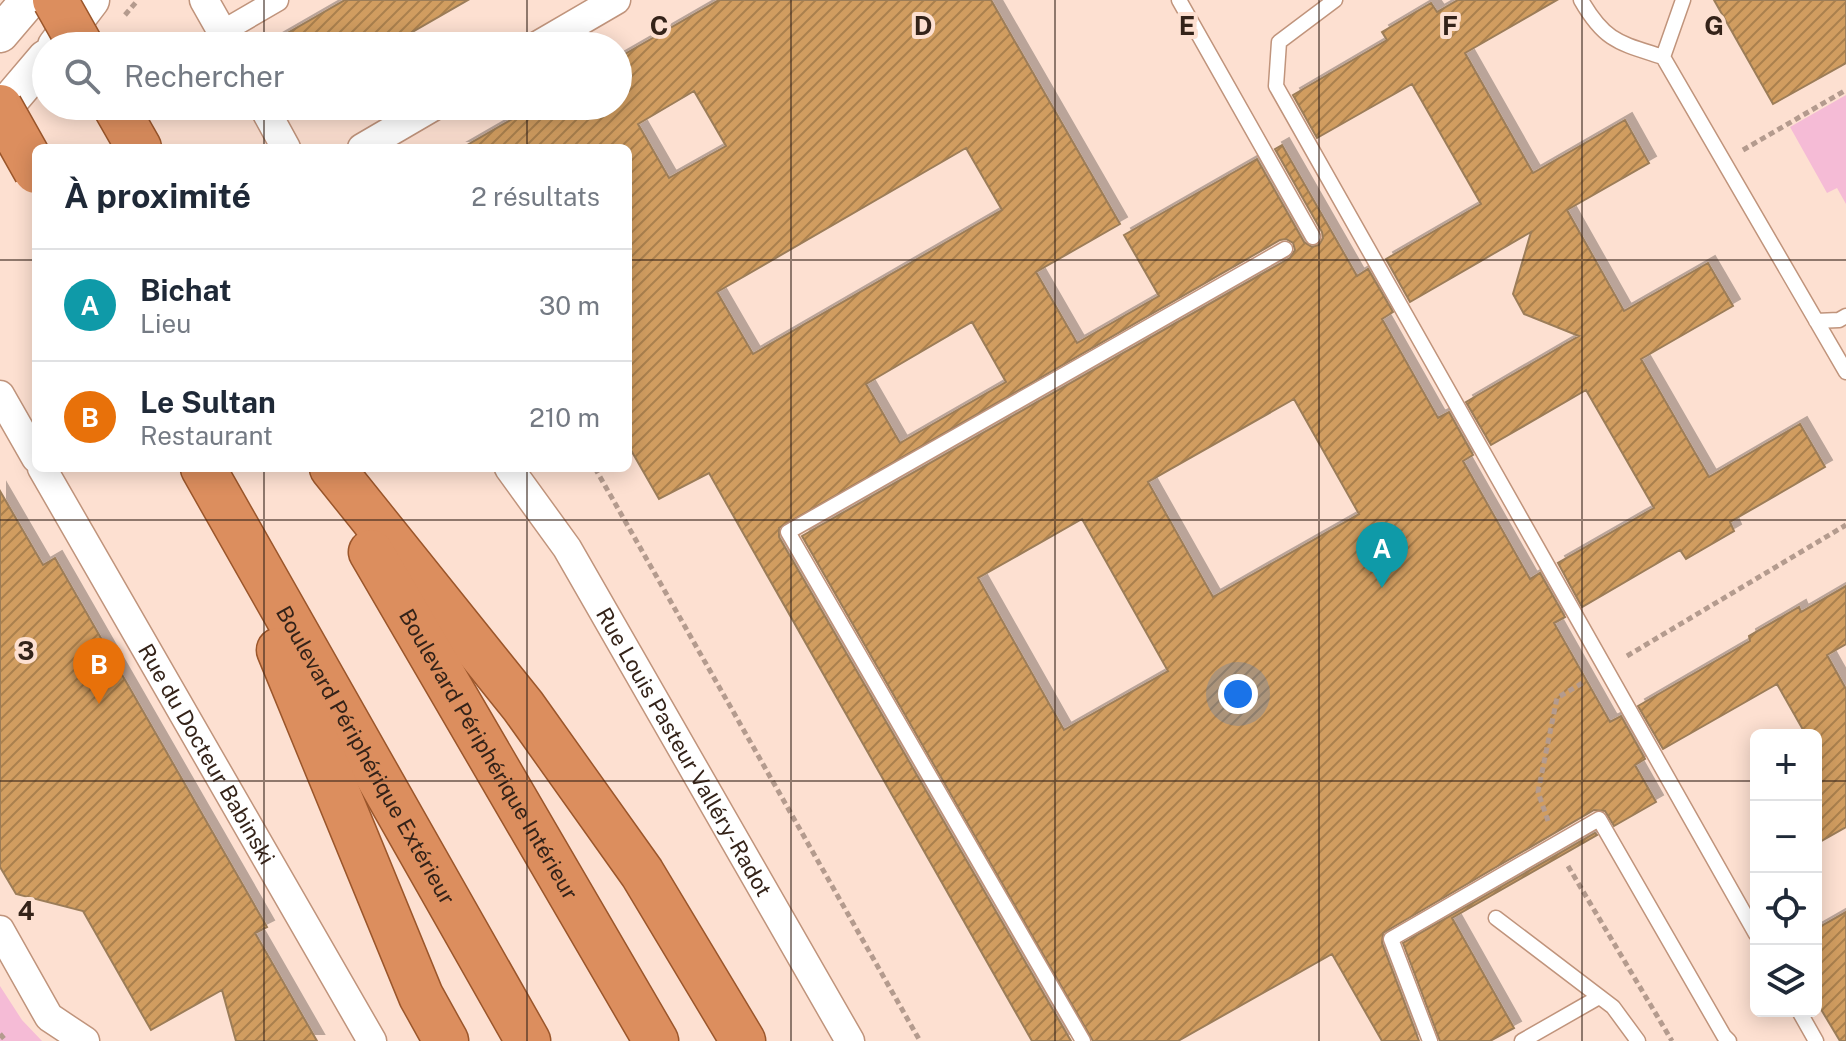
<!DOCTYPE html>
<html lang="fr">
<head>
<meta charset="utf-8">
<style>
	:root { --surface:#fff; --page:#f6f6f7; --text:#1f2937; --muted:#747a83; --line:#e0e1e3; --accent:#7c3aed }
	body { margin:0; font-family:"Public Sans",sans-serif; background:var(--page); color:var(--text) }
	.controls { position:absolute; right:24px; bottom:24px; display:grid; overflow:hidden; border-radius:12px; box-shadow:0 4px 20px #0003 }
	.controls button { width:72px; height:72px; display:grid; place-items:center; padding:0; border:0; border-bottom:2px solid var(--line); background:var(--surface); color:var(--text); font:40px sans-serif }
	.you { position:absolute; left:1238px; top:694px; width:28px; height:28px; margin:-20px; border:6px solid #fff; border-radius:50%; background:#1a73e8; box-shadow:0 0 0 12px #1a73e833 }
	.badge { display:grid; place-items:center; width:52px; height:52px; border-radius:50%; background:var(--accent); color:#fff; font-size:26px; font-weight:700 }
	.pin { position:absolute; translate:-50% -66px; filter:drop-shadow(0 2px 4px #0008) }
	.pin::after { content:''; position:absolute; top:42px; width:28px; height:24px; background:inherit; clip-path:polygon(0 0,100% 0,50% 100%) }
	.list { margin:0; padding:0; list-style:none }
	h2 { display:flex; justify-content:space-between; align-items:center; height:104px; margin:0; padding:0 32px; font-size:34px }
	h2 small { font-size:26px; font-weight:400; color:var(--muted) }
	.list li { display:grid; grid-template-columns:52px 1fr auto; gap:24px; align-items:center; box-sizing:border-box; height:112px; padding:0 32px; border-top:2px solid var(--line) }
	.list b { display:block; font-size:30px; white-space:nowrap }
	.list p { margin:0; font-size:26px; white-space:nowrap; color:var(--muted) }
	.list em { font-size:26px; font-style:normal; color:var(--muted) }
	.icon { flex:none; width:44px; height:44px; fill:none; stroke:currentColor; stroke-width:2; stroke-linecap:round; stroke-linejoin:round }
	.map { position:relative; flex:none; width:1846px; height:1041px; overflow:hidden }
	.search { position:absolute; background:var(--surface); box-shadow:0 4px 20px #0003; left:32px; top:32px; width:600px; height:88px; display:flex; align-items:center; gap:20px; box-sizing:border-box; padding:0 28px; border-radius:44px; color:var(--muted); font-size:30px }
	.panel { position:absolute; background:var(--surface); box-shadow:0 4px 20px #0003; left:32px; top:144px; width:600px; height:328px; border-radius:12px }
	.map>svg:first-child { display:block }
	.green { fill:#f5bbd6 }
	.building { fill:url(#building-hatch); stroke:#9c7d59; stroke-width:2; fill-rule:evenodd; filter:url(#shadow) }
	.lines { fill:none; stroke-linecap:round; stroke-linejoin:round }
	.service-casing { stroke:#c0947c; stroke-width:17 }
	.pedestrian-casing { stroke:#c0947c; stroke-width:25 }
	.minor-casing { stroke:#c0947c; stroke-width:31 }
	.tertiary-casing { stroke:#c0947c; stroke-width:39 }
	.trunk-casing { stroke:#9b562b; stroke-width:47 }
	.path { stroke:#b49b8e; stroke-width:5; stroke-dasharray:6 4; stroke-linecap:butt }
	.service { stroke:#fff; stroke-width:14 }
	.pedestrian { stroke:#fff; stroke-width:22 }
	.minor { stroke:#fff; stroke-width:28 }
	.tertiary { stroke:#fff; stroke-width:36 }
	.trunk { stroke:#dc8e5e; stroke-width:44 }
	.trunk-bridge-casing { stroke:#9b562b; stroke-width:47; stroke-linecap:butt }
	.trunk-bridge { stroke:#dc8e5e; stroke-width:44 }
	.grid { fill:none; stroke:#342319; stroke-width:2; stroke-opacity:0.55 }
	.labels { text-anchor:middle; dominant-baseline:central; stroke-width:8; stroke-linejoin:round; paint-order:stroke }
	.street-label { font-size:22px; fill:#342319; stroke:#fde0d1 }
	.grid-label { font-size:26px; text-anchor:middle; font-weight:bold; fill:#342319; stroke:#fde0d1; stroke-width:8; stroke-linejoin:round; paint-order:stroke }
</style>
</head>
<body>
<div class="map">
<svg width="1846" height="1041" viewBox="0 0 1846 1041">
	<defs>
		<pattern id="building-hatch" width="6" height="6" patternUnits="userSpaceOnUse" patternTransform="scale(2)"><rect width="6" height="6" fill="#d19d60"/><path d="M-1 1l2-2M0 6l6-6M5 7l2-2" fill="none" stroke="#aa804e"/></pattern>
		<filter id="shadow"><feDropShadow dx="7" dy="-7" stdDeviation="0" flood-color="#0004"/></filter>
	</defs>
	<rect width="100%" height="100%" fill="#fde0d1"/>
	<path class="green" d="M 1846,95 L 1846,204 L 1837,188 L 1827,193 L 1790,127 Z
		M 0,986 L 22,1020 L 42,1041 L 0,1041 Z"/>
	<path class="building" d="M 345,0 L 468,0 L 388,46 L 265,46 Z
		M 719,0 L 991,0 L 1120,224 L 1036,272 L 1077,343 L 1159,296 L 1124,235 L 1257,159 L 1304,242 L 1312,247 L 1319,245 L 1323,238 L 1322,232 L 1275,149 L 1282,145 L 1357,276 L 1368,269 L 1393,312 L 1382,319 L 1438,418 L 1449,412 L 1473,455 L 1463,461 L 1530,579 L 1540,573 L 1565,617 L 1554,623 L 1610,722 L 1621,716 L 1645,759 L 1635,765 L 1656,802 L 1614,826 L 1605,811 L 1594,810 L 1383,933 L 1382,943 L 1419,1041 L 1382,1041 L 1332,954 L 1178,1041 L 1093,1041 L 802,536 L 1290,258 L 1295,250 L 1293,243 L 1286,239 L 1280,240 L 779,528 L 779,537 L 1071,1041 L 1032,1041 L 709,473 L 659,499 L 628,445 L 628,148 L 462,148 L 535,106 L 618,106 L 618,58 ZM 694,91 L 726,146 L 669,178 L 638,124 ZM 966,148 L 1002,210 L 753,354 L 717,292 ZM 972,322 L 1006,382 L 900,443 L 866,384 ZM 1294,399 L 1359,514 L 1213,597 L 1148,482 ZM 1082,519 L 1168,671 L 1064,730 L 978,578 Z
		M 1458,0 L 1557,0 L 1465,53 L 1533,173 L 1625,120 L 1649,163 L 1567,210 L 1624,311 L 1708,263 L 1733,306 L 1641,359 L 1709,477 L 1800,424 L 1825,467 L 1730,522 L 1734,531 L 1686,559 L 1680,550 L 1582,607 L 1558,563 L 1654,508 L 1586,390 L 1491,445 L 1466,402 L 1579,336 L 1524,314 L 1513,294 L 1531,232 L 1410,302 L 1386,259 L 1481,204 L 1412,84 L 1317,138 L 1293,95 L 1387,40 L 1382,32 L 1431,3 L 1437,12 Z
		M 1714,0 L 1846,0 L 1846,63 L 1773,104 Z
		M 0,491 L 43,565 L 55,558 L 267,927 L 255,933 L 317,1041 L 236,1041 L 222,990 L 151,1030 L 83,911 L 16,894 L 0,867 Z
		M 1846,586 L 1846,644 L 1827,655 L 1846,689 L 1846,827 L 1816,844 L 1816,735 L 1806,735 L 1777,684 L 1663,749 L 1638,706 L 1750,641 L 1749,636 L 1799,607 L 1801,612 Z
		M 1595,833 L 1597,835 L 1452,918 L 1514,1028 L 1490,1041 L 1440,1041 L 1403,943 Z
		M 1846,912 L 1846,1041 L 1840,1041 L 1816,1001 L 1816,929 Z"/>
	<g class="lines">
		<g class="service-casing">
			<path id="service" d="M 1179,0 L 1313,237
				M 1335,0 L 1279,42 L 1276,86 L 1756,934
				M 1581,0 C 1605,42 1620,43 1663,57
				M 1683,0 L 1663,57 L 1846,372
				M 1816,321 L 1839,320 L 1846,316
				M 1496,918 L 1613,1007 L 1638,1041
				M 1799,1011 L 1816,1041
				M 1083,1041 L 788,532 L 1285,249
				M 1430,1041 L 1391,939 L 1599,819 L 1724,1036 L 1729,1041
				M 1522,1041 L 1599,997"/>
		</g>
		<g class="pedestrian-casing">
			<path id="pedestrian" d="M 222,32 L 277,0"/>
		</g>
		<g class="minor-casing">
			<g id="minor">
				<path d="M 204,0 L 230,46"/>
				<path d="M 537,46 L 616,0"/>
				<path d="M 263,106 L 286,148"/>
				<path d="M 362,148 L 434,106"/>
				<path d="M 0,395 L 36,458"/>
				<path id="s1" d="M 42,468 L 372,1041"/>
				<path id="s2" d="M 509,468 L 567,548 L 850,1041"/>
				<path d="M 0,930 L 49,1017 L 85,1041"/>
			</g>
		</g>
		<g class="tertiary-casing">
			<path id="tertiary" d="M 0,34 L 29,0
				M 56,46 L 91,0
				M 0,112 L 46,58"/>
		</g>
		<g class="trunk-casing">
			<g id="trunk">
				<path d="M 115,106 L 139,148"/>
				<path id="s3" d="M 203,468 L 528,1041"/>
				<path d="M 332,468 L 523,706 L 642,873 L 743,1041"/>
				<path id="s4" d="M 371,552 L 656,1041"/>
				<path d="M 279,650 L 421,996 L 446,1041"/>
			</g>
		</g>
		<path class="path" d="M 125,15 L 138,0
			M 1743,150 L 1846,90
			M 595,468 L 920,1041
			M 1627,656 L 1846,525
			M 1548,821 L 1538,792 L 1557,698 L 1584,682
			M 1568,866 L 1672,1041
			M 0,1034 L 6,1041"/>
		<use href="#service" class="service"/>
		<use href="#pedestrian" class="pedestrian"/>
		<use href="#minor" class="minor"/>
		<use href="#tertiary" class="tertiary"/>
		<use href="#trunk" class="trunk"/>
		<g class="trunk-bridge-casing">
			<path id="trunk-bridge" d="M 55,0 L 81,46
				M 0,107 L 36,171"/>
		</g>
		<use href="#trunk-bridge" class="trunk-bridge"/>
	</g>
	<path class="grid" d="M 264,0 L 264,46M 527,0 L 527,46M 791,0 L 791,1041M 1055,0 L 1055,1041M 1319,0 L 1319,1041M 1582,0 L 1582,1041M 264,106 L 264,148M 527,106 L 527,148M 0,260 L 36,260M 628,260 L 1846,260M 264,468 L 264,1041M 527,468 L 527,1041M 0,520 L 1846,520M 0,781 L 1756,781M 1816,781 L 1846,781"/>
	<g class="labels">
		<g class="street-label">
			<text stroke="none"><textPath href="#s2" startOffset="334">Rue Louis Pasteur Valléry-Radot</textPath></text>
			<text stroke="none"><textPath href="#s1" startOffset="330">Rue du Docteur Babinski</textPath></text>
			<text stroke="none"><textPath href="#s3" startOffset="330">Boulevard Périphérique Extérieur</textPath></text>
			<text stroke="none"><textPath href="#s4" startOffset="234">Boulevard Périphérique Intérieur</textPath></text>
		</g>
	</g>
	<g class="grid-label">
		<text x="659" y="35">C</text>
		<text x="923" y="35">D</text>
		<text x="1187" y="35">E</text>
		<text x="1450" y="35">F</text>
		<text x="1714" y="35">G</text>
		<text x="26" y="660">3</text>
		<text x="26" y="920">4</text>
	</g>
</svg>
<div class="controls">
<button>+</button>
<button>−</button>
<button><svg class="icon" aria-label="locate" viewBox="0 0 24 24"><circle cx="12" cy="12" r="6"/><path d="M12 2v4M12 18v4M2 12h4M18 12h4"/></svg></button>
<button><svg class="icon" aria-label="layers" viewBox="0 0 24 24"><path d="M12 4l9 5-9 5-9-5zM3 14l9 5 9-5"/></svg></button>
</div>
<div class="you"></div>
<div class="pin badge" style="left:1382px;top:588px;background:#0f9aa8">A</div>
<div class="pin badge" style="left:99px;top:704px;background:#e8710a">B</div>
<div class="search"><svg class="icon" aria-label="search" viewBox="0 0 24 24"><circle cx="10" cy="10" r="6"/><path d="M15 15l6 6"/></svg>Rechercher</div>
<section class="panel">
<h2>À proximité<small>2 résultats</small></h2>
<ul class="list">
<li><span class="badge" style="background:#0f9aa8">A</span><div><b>Bichat</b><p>Lieu</p></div><em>30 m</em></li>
<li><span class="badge" style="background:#e8710a">B</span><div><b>Le Sultan</b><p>Restaurant</p></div><em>210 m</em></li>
</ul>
</section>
</div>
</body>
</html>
